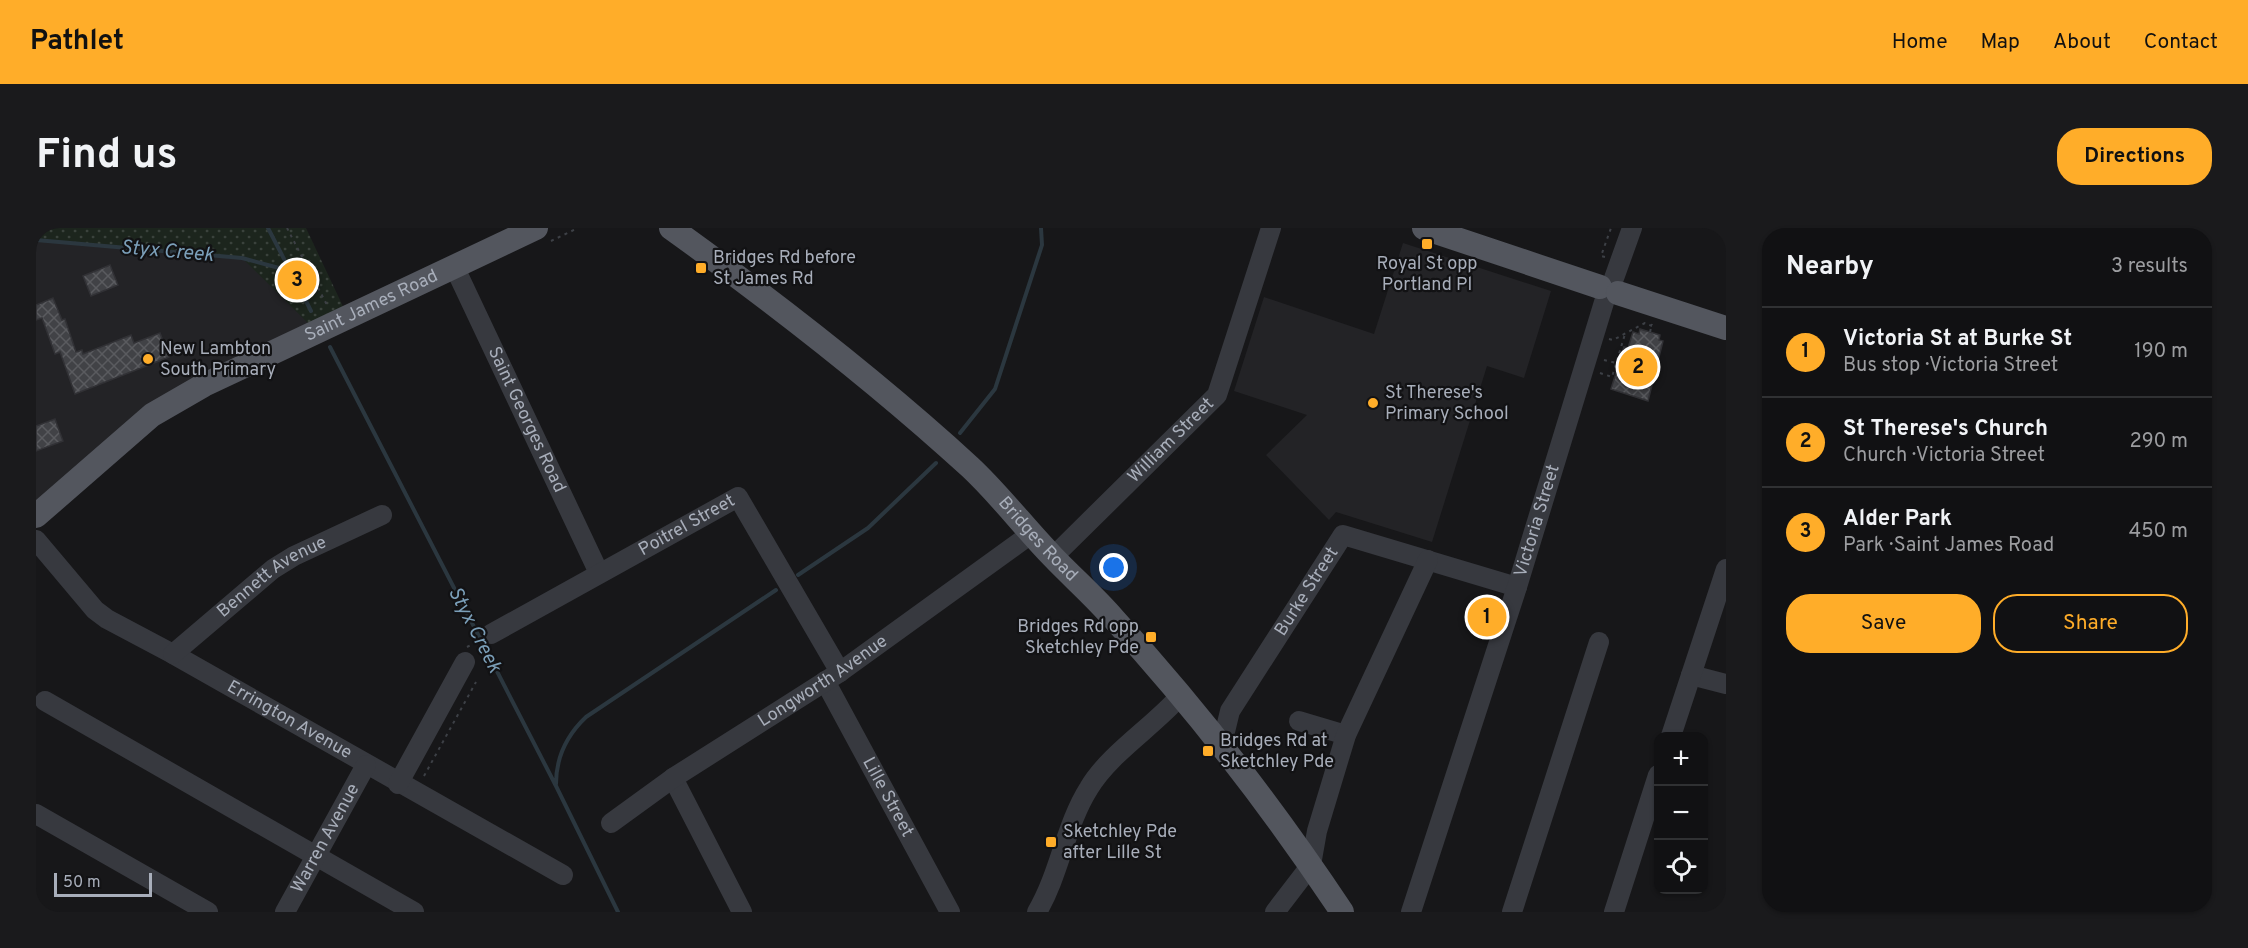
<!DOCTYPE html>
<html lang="en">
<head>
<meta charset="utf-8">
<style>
	:root { --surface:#111113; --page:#1a1a1c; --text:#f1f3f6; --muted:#9c9da0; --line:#303133; --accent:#ffad29 }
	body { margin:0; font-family:Overpass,sans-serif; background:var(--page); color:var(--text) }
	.controls { position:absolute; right:18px; bottom:18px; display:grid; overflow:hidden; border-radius:12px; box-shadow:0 2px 4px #0004 }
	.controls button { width:54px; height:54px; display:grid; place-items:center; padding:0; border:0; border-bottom:2px solid var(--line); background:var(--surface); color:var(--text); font:30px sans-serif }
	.scale { position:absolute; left:18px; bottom:15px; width:98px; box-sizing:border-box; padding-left:6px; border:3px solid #a8aeba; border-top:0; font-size:16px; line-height:21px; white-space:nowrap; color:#a8aeba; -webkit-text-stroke:4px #121214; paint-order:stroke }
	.you { position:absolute; left:1078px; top:340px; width:21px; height:21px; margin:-15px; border:4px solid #fff; border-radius:50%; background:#1a73e8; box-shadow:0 0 0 9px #1a73e833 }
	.badge { display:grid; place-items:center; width:39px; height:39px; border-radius:50%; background:var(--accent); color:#111; font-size:20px; font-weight:700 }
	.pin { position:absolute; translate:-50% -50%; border:3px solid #fff; box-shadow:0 2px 6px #0006 }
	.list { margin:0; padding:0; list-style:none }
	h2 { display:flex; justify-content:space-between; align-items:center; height:78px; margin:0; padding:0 24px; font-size:26px }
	h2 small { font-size:20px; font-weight:400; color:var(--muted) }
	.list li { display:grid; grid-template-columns:39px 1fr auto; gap:18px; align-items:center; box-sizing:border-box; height:90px; padding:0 24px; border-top:2px solid var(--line) }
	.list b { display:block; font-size:22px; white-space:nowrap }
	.list p { margin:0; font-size:20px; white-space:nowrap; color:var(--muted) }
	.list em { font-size:20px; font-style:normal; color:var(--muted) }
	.actions { display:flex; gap:12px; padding:18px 24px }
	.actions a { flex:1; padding:14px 0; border:2px solid var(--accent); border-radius:24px; text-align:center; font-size:21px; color:var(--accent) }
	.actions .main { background:var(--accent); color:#111 }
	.icon { flex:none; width:33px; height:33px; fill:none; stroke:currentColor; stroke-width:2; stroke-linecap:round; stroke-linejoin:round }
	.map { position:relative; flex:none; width:1690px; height:684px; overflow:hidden; border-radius:24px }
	header { display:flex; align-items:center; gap:36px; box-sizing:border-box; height:84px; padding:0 30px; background:var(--accent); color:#111 }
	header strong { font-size:28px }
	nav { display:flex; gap:33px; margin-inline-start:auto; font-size:21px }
	.intro { display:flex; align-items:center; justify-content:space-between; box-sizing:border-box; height:144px; padding:0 36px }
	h1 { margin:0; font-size:42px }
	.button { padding:15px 27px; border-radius:24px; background:var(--accent); color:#111; font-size:21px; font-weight:700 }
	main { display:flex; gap:36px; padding:0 36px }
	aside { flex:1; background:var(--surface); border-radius:24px; box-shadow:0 2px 4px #0004 }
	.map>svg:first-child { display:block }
	.built { fill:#232326 }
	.park { fill:url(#park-dots) }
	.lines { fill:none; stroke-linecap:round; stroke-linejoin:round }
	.stream { stroke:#2b373f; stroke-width:4 }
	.building { fill:url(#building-cross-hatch); stroke:#313135; stroke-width:1.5 }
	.path { stroke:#3d4046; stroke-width:2; stroke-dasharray:3 4.5; stroke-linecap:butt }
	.minor { stroke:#37393f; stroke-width:20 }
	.major { stroke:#53565e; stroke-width:24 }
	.poi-dot { fill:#ffad29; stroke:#121214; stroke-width:2 }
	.labels { text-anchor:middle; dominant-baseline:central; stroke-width:4.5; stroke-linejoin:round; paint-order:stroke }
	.poi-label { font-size:18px; fill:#a8aeba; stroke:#121214; text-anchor:start }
	.street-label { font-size:18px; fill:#a8aeba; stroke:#121214 }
	.water-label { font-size:20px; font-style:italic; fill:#7b9fb9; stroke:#121214 }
</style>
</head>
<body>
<header>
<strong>Pathlet</strong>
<nav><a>Home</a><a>Map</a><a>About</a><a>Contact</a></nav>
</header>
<div class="intro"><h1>Find us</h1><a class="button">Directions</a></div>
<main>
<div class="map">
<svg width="1690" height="684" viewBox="0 0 1690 684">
	<defs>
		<pattern id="park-dots" width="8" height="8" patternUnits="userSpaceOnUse" patternTransform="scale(1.5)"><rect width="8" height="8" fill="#1c251d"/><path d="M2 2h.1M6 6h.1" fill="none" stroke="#3a423c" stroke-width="1.8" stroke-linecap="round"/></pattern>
		<pattern id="building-cross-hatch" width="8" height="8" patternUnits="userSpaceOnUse" patternTransform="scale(1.5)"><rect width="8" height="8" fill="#414246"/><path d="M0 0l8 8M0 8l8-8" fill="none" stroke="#5a5b5f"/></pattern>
	</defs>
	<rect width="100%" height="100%" fill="#171719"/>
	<path class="built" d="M 0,12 L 206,30 L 243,40 L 281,104 L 168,157 L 0,288 Z
		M 1367,15 L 1515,63 L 1488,150 L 1451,138 L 1396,314 L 1300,284 L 1293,292 L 1230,227 L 1271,187 L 1198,163 L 1228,69 L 1338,106 Z"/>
	<path class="park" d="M 0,0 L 270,0 L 312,89 L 281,104 L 206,30 L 0,12 Z"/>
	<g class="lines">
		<path class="stream" d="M 232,0 L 262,58
			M 0,12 L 206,30 L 243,40 L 265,63 L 275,83
			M 294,119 L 520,558 L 582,684
			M 924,205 L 959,161 L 1006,17 L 1005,0
			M 762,347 L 832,300 L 900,235
			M 520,556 C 520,530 531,507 550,489 L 740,362"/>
	</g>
	<path class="building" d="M 74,37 L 82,57 L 55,68 L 47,48 Z
		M 17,70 L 26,92 L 29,91 L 40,124 L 46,122 L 47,126 L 95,107 L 98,115 L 124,105 L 133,129 L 39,166 L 24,124 L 19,126 L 6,90 L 0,92 L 0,77 Z
		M 1604,101 L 1624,107 L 1623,112 L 1627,113 L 1612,173 L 1575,161 L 1588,119 L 1592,120 L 1597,104 L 1603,106 Z
		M 19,191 L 27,213 L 0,223 L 0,198 Z"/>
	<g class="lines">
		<path class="path" d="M 251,0 L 291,77
			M 515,13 L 542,0
			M 1569,29 L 1565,28 L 1575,0
			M 1614,104 L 1616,96
			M 1573,111 L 1577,112 L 1609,95 L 1616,98
			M 1568,132 L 1580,135
			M 1581,132 L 1584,133 L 1581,140 L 1584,140 L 1588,127
			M 1564,145 L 1576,149 L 1589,106
			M 431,419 L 442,413
			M 388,548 L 440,454"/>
		<g class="minor">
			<path id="s1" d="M 418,38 L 563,345"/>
			<path d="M 1577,53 L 1596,0"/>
			<path id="s2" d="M 0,312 L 59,382 L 71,391 L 137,426 L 527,647"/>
			<path id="s3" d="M 1017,329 L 1181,167 L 1235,0"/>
			<path id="s4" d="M 455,406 L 702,269 L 804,444"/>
			<path id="s5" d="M 137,426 L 237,341 L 258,328 L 346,287"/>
			<path d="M 1655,447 L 1690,456"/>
			<path id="s6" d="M 789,453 L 914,684"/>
			<path d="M 9,473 L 378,684"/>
			<path d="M 1263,493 L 1310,507"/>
			<path d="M 1635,508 L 1690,341"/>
			<path id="s7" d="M 1186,516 L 1194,483 L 1307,307 L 1481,359"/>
			<path d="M 637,550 L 706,684"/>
			<path d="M 362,556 L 429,434"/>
			<path d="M 0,586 L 172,684"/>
			<path id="s8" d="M 575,595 L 637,550 L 804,444 L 995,306"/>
			<path id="s9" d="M 249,684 L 330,537"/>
			<path d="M 1001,684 C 1024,645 1029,598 1053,560 C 1073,526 1118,498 1144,468"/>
			<path d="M 1239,684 L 1275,637 L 1281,603 L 1310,507 L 1392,332"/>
			<path id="s10" d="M 1375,684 L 1481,359 L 1569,71"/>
			<path d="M 1476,684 L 1563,414"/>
			<path d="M 1578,684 L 1622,547"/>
		</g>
		<g class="major">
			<path id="s11" d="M 635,0 C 738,74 840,153 934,239 C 963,266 988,299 1016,328 C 1036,349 1058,368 1077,390 C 1161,482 1237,580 1306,684"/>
			<path d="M 1388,0 L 1564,59"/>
			<path d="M 1582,65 L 1690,100"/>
			<path id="s12" d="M 0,288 L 116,187 L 168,157 L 500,0"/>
		</g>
	</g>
	<g class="poi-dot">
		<rect x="1385" y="10" width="12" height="12" rx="3"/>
		<rect x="659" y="34" width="12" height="12" rx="3"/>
		<circle cx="112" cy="131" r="6"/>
		<circle cx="1337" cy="175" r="6"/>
		<rect x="1109" y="403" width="12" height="12" rx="3"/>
		<rect x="1166" y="517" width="12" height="12" rx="3"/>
		<rect x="1009" y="608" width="12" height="12" rx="3"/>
	</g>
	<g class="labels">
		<g class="poi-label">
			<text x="677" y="30">Bridges Rd before<tspan x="677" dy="21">St James Rd</tspan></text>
			<text x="1391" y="36" text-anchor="middle">Royal St opp<tspan x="1391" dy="21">Portland Pl</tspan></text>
			<text x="124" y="121">New Lambton<tspan x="124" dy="21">South Primary</tspan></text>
			<text x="1349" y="165">St Therese's<tspan x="1349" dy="21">Primary School</tspan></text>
			<text x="1103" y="399" text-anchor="end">Bridges Rd opp<tspan x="1103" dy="21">Sketchley Pde</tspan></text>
			<text x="1184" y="513">Bridges Rd at<tspan x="1184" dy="21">Sketchley Pde</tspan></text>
			<text x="1027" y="604">Sketchley Pde<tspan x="1027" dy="21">after Lille St</tspan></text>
		</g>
		<g class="street-label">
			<text stroke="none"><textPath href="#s12" startOffset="399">Saint James Road</textPath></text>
			<text stroke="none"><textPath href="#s1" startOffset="170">Saint Georges Road</textPath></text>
			<text stroke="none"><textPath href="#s3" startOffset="166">William Street</textPath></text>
			<text stroke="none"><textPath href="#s10" startOffset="411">Victoria Street</textPath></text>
			<text stroke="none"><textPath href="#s4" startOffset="224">Poitrel Street</textPath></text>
			<text stroke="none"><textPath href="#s11" startOffset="482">Bridges Road</textPath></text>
			<text stroke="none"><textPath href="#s5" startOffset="126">Bennett Avenue</textPath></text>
			<text stroke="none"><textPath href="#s7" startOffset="176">Burke Street</textPath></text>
			<text stroke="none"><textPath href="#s8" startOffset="255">Longworth Avenue</textPath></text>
			<text stroke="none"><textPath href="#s2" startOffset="315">Errington Avenue</textPath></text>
			<text stroke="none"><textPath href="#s6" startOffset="132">Lille Street</textPath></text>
			<text stroke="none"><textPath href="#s9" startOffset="84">Warren Avenue</textPath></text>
		</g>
		<g class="water-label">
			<text transform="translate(131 24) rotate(5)">Styx Creek</text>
			<text transform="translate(438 402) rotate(63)">Styx Creek</text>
		</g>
	</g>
</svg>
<div class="controls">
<button>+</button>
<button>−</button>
<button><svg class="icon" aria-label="locate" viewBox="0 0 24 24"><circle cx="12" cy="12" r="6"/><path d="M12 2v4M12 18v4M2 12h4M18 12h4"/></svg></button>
</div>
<div class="scale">50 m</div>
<div class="you"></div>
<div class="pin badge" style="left:1451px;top:389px">1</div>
<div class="pin badge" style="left:1602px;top:139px">2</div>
<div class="pin badge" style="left:261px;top:52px">3</div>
</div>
<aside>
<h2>Nearby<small>3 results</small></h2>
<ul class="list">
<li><span class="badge">1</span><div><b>Victoria St at Burke St</b><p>Bus stop · Victoria Street</p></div><em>190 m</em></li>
<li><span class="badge">2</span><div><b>St Therese's Church</b><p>Church · Victoria Street</p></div><em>290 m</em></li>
<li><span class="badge">3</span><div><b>Alder Park</b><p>Park · Saint James Road</p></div><em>450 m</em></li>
</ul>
<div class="actions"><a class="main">Save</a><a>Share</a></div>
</aside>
</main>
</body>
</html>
